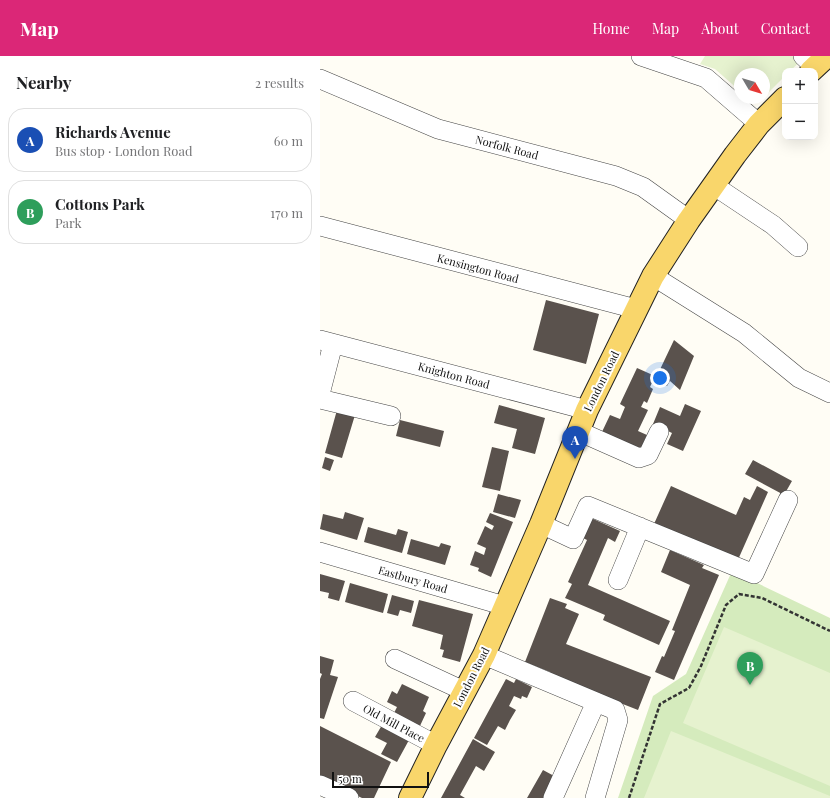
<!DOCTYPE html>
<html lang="en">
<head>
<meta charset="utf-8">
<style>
	:root { --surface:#fff; --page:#f6f6f6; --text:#202124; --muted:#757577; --line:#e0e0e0; --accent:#db2777 }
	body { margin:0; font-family:"Playfair Display",serif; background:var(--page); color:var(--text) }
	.controls { position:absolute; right:12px; top:12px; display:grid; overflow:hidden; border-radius:8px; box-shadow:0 4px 16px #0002 }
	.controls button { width:36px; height:36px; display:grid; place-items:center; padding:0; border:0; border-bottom:1px solid var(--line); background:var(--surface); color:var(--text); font:20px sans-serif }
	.compass { position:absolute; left:414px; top:12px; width:36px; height:36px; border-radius:50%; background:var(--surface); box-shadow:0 4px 16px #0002; rotate:128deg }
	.scale { position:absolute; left:12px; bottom:10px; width:97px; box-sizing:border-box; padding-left:4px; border:2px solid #111; border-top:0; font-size:11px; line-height:14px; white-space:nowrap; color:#111; -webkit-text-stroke:3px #fff; paint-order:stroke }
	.you { position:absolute; left:340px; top:322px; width:14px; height:14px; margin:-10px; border:3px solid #fff; border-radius:50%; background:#1a73e8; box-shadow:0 0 0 6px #1a73e833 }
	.badge { display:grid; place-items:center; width:26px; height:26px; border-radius:50%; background:var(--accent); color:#fff; font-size:13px; font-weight:700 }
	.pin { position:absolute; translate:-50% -33px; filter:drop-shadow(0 1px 2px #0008) }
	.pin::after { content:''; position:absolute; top:21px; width:14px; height:12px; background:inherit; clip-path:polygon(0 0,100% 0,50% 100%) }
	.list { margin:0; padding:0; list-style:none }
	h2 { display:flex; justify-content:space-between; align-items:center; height:52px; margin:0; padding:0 16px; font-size:17px }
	h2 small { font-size:13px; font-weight:400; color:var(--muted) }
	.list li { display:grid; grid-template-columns:26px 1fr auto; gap:12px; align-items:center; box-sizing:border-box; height:64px; margin:0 8px 8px; padding:0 8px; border:1px solid var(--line); border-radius:16px }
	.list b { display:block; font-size:15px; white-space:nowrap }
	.list p { margin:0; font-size:13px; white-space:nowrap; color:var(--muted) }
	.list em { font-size:13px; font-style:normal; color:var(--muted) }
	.map { position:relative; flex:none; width:510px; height:742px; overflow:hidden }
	header { display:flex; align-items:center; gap:24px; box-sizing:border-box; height:56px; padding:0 20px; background:var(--accent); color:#fff }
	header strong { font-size:19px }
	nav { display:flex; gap:22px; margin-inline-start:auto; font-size:14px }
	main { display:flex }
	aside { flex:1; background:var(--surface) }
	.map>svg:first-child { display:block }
	.green { fill:#d5ebbd }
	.pitch { fill:#e6f2cf }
	.building { fill:#5a524d }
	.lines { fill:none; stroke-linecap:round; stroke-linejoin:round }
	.minor-casing { stroke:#444; stroke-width:20 }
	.major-casing { stroke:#222; stroke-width:24 }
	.path { stroke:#333; stroke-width:2.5; stroke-dasharray:4 2; stroke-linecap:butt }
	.minor { stroke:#fff; stroke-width:19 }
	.major { stroke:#f9d66b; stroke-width:22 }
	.labels { text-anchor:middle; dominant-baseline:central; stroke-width:4; stroke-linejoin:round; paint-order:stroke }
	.street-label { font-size:11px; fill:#111; stroke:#fff }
</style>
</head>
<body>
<header>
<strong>Map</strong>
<nav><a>Home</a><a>Map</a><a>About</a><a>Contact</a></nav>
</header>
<main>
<aside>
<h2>Nearby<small>2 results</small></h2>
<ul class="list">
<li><span class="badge" style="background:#1a4fb4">A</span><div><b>Richards Avenue</b><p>Bus stop · London Road</p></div><em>60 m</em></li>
<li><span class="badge" style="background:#2e9e5b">B</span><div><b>Cottons Park</b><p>Park</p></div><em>170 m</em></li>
</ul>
</aside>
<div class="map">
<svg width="510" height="742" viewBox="0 0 510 742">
	<rect width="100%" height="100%" fill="#fffdf5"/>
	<path class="green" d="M 412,515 L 510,562 L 510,742 L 298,742 L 333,640 L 366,618 Z"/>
	<path class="pitch" d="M 385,0 L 486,0 L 470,15 L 465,15 L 465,20 L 444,41 L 444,18 L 420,18 L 420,35 L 395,13 L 380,8 Z
		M 404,571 L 510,617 L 510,730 L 363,667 Z
		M 351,675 L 510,740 L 510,742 L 324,742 Z"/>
	<path class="building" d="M 226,244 L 279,258 L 266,308 L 213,294 Z
		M 354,284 L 374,300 L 360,334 L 350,325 L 347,330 L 335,324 Z
		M 317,312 L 335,320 L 330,331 L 333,333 L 327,347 L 324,345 L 321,351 L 328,354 L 318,375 L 327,379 L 319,396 L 281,378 L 290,359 L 300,363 L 305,351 L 300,348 Z
		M 365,348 L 381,355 L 363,395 L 347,388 L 352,377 L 333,368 L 340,351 L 360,360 Z
		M 179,349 L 225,362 L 215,398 L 192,392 L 197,373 L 174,367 Z
		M 17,354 L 35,359 L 22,402 L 5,397 Z
		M 80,364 L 124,375 L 120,391 L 76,380 Z
		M 172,391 L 189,395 L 180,435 L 162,431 Z
		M 5,401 L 14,404 L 10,415 L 2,412 Z
		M 433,404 L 472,425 L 464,439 L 425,418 Z
		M 351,430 L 416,459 L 424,441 L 430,444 L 437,430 L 448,436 L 417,506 L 334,468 Z
		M 178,438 L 201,444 L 195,462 L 173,456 Z
		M 25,456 L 44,462 L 37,484 L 0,473 L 3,458 L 23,463 Z
		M 170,457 L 193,466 L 171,521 L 158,515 L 159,512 L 150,509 L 155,495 L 164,499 L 166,492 L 157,488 L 165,470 L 172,474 L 174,470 L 166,466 Z
		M 271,462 L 300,475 L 295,486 L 288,482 L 268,529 L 350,565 L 339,589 L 283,564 L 285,559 L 245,542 L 252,528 L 248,526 L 267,484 L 263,482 Z
		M 48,471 L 76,479 L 78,473 L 88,476 L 82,497 L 44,486 Z
		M 91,483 L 119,491 L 121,487 L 131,490 L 125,509 L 87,498 Z
		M 350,494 L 384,509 L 382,512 L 399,519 L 354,624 L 335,616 L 342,600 L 344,601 L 355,575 L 352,574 L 370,529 L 341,516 Z
		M 0,518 L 25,525 L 19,545 L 8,542 L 9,537 L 0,535 Z
		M 30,527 L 68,538 L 63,557 L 25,546 Z
		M 72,539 L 94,545 L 91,557 L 80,554 L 78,560 L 67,557 Z
		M 230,542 L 247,548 L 245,552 L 259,558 L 246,588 L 331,621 L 318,654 L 229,619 L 230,616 L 205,606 Z
		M 99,544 L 153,558 L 140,606 L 122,601 L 124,594 L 120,593 L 123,579 L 92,570 Z
		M 0,600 L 14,604 L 10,619 L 18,621 L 4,663 L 0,662 L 0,623 L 2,618 L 0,617 Z
		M 186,623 L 194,627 L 196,623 L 212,631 L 207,642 L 202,640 L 201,643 L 194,640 L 189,650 L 196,654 L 190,664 L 185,674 L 178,670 L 167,689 L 154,682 Z
		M 82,628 L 109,641 L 103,655 L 106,657 L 99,672 L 73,659 L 77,651 L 67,646 L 72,635 L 77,638 Z
		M 62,669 L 89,684 L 77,706 L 61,698 L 67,687 L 55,681 Z
		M 0,670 L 71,706 L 54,742 L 42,742 L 0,722 Z
		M 153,683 L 175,696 L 164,715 L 156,710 L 140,739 L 145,742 L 121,742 Z
		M 223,714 L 236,721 L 224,742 L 207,742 Z"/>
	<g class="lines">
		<g class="minor-casing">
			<path id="minor" d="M 321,0 L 386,22 L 439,68
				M 483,0 L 495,11
				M 0,23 L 118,73 L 296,120 L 323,131 L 369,164
				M 393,129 L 453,169 L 478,191
				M 0,170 L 316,253
				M 333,220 L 424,277 L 479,322 L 510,337
				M 0,284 L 267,354
				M 0,338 L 13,288
				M 0,343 L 71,360
				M 258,375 L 319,402 L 328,399 L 339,376
				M 221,468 L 253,483 L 268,450 L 434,518 L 468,444
				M 0,496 L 185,550
				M 298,524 L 320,471
				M 164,599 L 295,654 L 298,664 L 275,742
				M 75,603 L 144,635
				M 33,645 L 116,689
				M 0,729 L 29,742
				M 233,742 L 276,646"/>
		</g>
		<g class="major-casing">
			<path id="major" d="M 491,15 L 507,0
				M 90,742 L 116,689 L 164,599 L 221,468 L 267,354 L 333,220 L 369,164 L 415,99 L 439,68 L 465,42"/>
		</g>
		<path class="path" d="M 309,742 L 340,648 L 369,632 L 381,610 L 406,549 L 419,538 L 442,542 L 510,575"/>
		<use href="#minor" class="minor"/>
		<use href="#major" class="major"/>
	</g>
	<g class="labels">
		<g class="street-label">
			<text transform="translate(187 91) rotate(15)">Norfolk Road</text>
			<text transform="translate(158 212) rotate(15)">Kensington Road</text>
			<text transform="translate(134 319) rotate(15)">Knighton Road</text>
			<text transform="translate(281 325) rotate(-64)">London Road</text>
			<text transform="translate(93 523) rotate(16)">Eastbury Road</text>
			<text transform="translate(151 621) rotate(-63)">London Road</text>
			<text transform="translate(74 667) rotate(28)">Old Mill Place</text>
		</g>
	</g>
</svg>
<div class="controls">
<button>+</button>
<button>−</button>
</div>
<svg class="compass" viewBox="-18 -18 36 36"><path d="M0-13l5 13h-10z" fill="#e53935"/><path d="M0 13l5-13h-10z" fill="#757577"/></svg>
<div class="scale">50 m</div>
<div class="you"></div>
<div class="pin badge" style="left:255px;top:403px;background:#1a4fb4">A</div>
<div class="pin badge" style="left:430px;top:629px;background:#2e9e5b">B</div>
</div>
</main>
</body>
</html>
